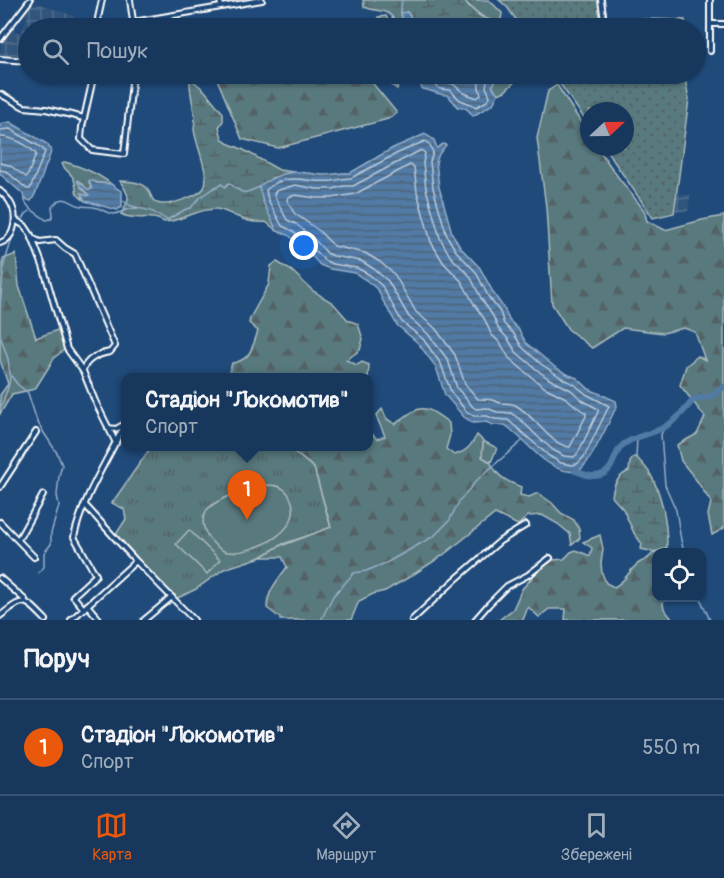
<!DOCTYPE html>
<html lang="uk">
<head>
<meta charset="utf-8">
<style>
	:root { --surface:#17385c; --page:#203f62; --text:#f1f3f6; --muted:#9eacbb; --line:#365272; --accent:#ea580c }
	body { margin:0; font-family:Pangolin,sans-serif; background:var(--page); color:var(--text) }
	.controls { position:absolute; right:18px; bottom:18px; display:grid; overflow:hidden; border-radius:12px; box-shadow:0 2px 4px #0004 }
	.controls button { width:54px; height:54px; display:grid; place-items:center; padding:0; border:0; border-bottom:2px solid var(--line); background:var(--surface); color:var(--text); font:30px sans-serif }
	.compass { position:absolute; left:580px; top:102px; width:54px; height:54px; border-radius:50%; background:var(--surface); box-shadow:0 2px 4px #0004; rotate:68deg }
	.you { position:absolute; left:304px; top:246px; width:21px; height:21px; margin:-15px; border:4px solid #fff; border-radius:50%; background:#1a73e8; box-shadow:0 0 0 9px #1a73e833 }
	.badge { display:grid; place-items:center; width:39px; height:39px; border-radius:50%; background:var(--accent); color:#fff; font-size:20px; font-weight:700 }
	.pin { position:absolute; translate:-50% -50px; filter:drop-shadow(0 2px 3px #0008) }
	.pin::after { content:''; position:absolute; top:32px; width:21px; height:18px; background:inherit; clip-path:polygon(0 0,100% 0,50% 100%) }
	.popup { position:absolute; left:121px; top:373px; width:252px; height:78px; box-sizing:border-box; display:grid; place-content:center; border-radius:12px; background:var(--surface); filter:drop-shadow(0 2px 4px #0005); font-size:20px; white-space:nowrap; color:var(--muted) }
	.popup b { font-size:22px; color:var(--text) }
	.popup::after { content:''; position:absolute; left:50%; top:100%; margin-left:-12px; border:12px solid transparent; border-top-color:var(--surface) }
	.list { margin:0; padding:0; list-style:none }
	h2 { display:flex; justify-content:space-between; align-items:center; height:78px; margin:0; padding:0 24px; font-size:26px }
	h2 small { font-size:20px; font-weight:400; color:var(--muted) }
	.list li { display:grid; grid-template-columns:39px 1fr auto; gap:18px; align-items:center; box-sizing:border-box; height:96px; padding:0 24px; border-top:2px solid var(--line) }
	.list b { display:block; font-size:22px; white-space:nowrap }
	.list p { margin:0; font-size:20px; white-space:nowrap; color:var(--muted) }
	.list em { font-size:20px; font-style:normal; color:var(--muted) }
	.icon { flex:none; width:33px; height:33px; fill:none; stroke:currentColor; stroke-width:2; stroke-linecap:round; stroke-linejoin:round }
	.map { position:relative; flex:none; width:724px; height:620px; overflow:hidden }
	.search { position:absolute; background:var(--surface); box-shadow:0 2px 4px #0004; left:18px; right:18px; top:18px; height:66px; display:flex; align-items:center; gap:15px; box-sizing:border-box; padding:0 21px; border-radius:33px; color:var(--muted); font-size:22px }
	.sheet { height:174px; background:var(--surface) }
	nav { display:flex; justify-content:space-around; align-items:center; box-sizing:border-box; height:84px; border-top:2px solid var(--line); background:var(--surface); font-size:16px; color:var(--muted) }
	nav a { display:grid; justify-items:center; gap:3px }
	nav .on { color:var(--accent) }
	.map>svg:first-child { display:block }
	.industrial { fill:url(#industrial-grid) }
	.grass { fill:url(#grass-tufts); stroke:#acbcbe; stroke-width:1.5 }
	.forest { fill:url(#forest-firs); stroke:#acbcbe; stroke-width:1.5 }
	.wetland { fill:url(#wetland-marsh); stroke:#acbcbe; stroke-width:1.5 }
	.garden { fill:url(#garden-dots); stroke:#acbcbe; stroke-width:1.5 }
	.pitch { fill:#59797e; stroke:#acbcbe; stroke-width:1.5 }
	.water { fill:url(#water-rules); stroke:#97afc9; stroke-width:1.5 }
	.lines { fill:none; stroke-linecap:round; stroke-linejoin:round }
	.shore { stroke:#b9cadb; stroke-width:1.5 }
	.stream { stroke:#97afc9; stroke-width:1.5 }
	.river { stroke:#517aa5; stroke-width:6 }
	.minor-casing { stroke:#fff; stroke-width:8 }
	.minor { stroke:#1f4a7a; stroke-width:4 }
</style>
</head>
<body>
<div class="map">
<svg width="724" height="620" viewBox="0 0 724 620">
	<defs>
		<pattern id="industrial-grid" width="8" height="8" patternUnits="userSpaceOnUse" patternTransform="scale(1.5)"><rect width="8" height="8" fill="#33557c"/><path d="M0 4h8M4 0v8" fill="none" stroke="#526e90"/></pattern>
		<pattern id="grass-tufts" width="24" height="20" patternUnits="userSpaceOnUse" patternTransform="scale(1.5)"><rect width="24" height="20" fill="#59797e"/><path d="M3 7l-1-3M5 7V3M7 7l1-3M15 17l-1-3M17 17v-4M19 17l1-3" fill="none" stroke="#526265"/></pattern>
		<pattern id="forest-firs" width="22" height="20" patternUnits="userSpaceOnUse" patternTransform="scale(1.5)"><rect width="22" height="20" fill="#59797e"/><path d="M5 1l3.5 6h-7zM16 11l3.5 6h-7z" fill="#526265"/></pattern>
		<pattern id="wetland-marsh" width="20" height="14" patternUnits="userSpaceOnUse" patternTransform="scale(1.5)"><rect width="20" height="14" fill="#59797e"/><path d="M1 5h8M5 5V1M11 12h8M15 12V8" fill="none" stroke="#526265"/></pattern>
		<pattern id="garden-dots" width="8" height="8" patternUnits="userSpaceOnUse" patternTransform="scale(1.5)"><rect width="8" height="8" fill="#59797e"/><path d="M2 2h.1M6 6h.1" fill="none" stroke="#526265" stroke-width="1.8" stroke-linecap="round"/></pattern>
		<pattern id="water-rules" width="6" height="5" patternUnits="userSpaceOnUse" patternTransform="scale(1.5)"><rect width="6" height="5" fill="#517aa5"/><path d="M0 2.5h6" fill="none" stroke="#4e6378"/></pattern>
	</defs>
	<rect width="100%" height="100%" fill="#1f4a7a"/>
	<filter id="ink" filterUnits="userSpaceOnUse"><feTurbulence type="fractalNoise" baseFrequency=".0167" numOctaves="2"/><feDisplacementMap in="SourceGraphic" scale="12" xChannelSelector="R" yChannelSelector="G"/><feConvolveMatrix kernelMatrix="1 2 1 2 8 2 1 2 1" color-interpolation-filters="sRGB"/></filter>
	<g filter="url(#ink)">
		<path class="industrial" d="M 32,3 L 36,5 L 37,3 L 74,16 L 71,28 L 28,28 L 28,58 L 0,54 L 2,40 L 9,29 L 21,33 L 27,18 L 26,15 L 23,14 Z
			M 671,193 L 690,195 L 688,212 L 670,211 Z"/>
		<path class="grass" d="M 483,441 L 497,448 L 491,462 L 482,457 Z
			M 151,447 L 288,447 L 314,468 L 331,528 L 283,544 L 261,557 L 224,569 L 196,589 L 180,597 L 175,598 L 115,536 L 126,519 L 124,509 L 112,503 Z"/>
		<path class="forest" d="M 463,0 L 489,0 L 502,13 L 501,20 C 486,25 474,9 463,0 Z
			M 386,16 L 392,28 L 376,28 L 378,17 Z
			M 215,74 L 365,74 L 397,113 L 388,119 L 278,148 L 242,139 Z
			M 380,74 L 402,74 L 397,89 L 385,80 Z
			M 557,85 L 589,135 L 589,147 L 597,147 L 618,177 L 644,210 L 647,221 L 665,230 L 702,220 L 724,216 L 724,528 L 712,535 L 708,515 L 711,502 L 697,481 L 681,461 L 677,445 L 697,434 L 705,417 L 680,385 L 686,366 L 698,356 L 705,360 L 695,332 L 684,328 L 663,333 L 623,328 L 592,348 L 568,329 L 552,304 L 546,207 L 537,138 L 548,91 Z
			M 16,254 L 19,286 L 36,338 L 60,329 L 65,349 L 55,357 L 35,389 L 12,394 L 0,414 L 0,395 L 8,384 L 0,360 L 0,274 L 3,259 Z
			M 277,262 L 292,271 L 313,291 L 333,303 L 348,320 L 358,324 L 363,339 L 360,350 L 346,360 L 357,365 L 362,362 L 369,365 L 368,377 L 228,377 L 232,363 C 251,360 252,348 258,331 L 249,323 L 250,318 L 269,284 L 271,266 Z
			M 382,409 L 387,419 L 395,424 C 421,405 423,403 449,423 L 450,435 L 446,449 L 454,455 C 466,452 471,446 477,435 L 483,441 L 482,457 C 493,463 489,462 496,471 C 501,479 512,483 521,487 L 520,495 L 529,497 L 538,493 L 552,503 L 561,513 L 574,520 L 579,529 L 580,538 L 572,545 L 570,534 L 558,524 L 542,515 L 528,516 L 518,525 L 495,514 L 442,556 L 411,576 L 385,591 L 373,594 L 359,601 L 351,620 L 280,620 L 280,618 L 267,608 C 267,591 278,580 287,567 L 282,557 L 261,557 L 283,544 L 284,545 L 331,527 L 314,468 L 288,447 L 368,446 L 369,431 L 377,439 L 385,436 L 376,416 Z
			M 600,535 L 603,549 L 601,563 L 602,573 L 606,583 L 614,587 C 627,581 629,569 639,563 C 647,558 647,561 654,552 L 656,553 L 656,598 L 662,598 L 664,609 L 673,620 L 565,620 L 566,609 L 549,609 L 539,617 L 528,607 L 523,620 L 499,620 L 513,609 L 522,589 L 540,569 L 553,560 L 564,559 L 571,552 L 576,550 L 590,556 L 592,548 L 583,542 Z"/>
		<path class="wetland" d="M 363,0 L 463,0 C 473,10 485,25 501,20 L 504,23 L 507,28 L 418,28 L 407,12 L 401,14 L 405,28 L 400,28 C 385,4 385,15 364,7 Z
			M 491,74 L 519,74 L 521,76 L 505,91 L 498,94 L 492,86 L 495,82 Z
			M 190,78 L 205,91 L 223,113 L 223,121 L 219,127 L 222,138 L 227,143 L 242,149 L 279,170 L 294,172 L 271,178 L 271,218 L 277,231 L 266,222 C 257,223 246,221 238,217 C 230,214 223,209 215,209 C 197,209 182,221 164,222 C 153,213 134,222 121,214 C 131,198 130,196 120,181 C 128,181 141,182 147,188 C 152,195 151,203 161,204 C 171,205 199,196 204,188 C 211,176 195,143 194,129 C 194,126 195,123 195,120 C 194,106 189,92 190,78 Z
			M 65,162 C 82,167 98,173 111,184 L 89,182 L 92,190 L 89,190 L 80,182 L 80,186 L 89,195 L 82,197 L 85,201 C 71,191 79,191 74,180 C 72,173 65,171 62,164 Z
			M 634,457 L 636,457 C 640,461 645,466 649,472 C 662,493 667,522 667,547 C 657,553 652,552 641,549 L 642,544 L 634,533 L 623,509 L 612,497 C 613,485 617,476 629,471 L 630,462 Z"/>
		<path class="garden" d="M 499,0 L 600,0 L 603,18 L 685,20 L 685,28 L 522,28 L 507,7 Z
			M 553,74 L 684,74 L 689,99 L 674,213 L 653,218 L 604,147 L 625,147 L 625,111 L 589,111 L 589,125 Z"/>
		<path class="pitch" d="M 267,485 C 277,485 285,487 290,497 C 307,530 254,554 228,552 C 223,552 217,547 213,543 C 206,536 200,523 205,513 C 212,499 252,487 267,485 Z
			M 189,530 L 220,560 L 207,574 L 176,544 Z"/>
		<path class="water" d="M 407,12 L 418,28 L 405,28 L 401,13 Z
			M 417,74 L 491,74 L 495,82 L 492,86 L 498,94 L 493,104 L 473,116 C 469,110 465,106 457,107 L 454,102 L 447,95 C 437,95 432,90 422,89 Z
			M 10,122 L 47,144 L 51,150 C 50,159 45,165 43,174 C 39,183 37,193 31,201 L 24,198 L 23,194 L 0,174 L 0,124 Z
			M 425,134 L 434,140 L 437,148 L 443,144 L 446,145 L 439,154 L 436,162 L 439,187 L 452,233 L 460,247 L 480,268 L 494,294 L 505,310 L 509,320 L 519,330 L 526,343 L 556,368 L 569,375 L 577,378 L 589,389 L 616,401 L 617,406 C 610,419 590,465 579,470 C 567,475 552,466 544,460 C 530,449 519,435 505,425 L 493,425 L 486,422 L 473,423 L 464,417 L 445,395 L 436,367 L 418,343 L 397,325 L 383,301 L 378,290 L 366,280 L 355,273 L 330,269 L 320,265 L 304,247 L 288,235 L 277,231 L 263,202 L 259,187 C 268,179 282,173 294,172 C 304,171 316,175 326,175 C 335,175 341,172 350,173 L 393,148 Z
			M 77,180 L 89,190 L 92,189 L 89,181 L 91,180 L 97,183 L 111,184 L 122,192 L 122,207 L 117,210 L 85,201 L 81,193 L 87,196 L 89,195 L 80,186 Z"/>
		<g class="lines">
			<path class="shore" d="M 423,74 L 427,83 L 434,84 L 440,89 L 450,90 L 460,100 L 471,104 L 476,107 L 487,101 L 490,96 L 486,87 L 487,81 L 486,74
				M 431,74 L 433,76 L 443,81 L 453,84 L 464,93 L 477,98 L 481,95 L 479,88 L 478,74
				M 0,130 L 10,129 L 42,148 L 45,152 L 30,189 L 27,189 L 6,171 L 0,170
				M 0,137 C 13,137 28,145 36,154 L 28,175 L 26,177 L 9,165 L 0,163
				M 425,141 L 429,144 L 433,152 L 430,162 L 433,188 L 447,236 L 456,251 L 476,272 L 488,296 L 500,312 L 504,324 L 514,334 L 522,347 L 541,364 L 565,380 L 574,384 L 586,394 L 609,406 L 584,457 L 577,464 L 572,465 L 561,463 L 549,456 L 508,420 L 495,419 L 487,416 L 474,416 L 467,412 L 451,392 L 441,364 L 423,339 L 402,322 L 382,286 L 370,275 L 357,268 L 332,264 L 324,260 L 308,243 L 291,230 L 282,226 L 268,200 L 266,190 C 287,170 308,184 332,181 C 338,180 344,178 351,178 L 396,154 Z
				M 421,150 L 425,153 L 423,163 L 426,189 L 440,238 L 450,256 L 470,276 L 482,300 L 493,316 L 498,328 L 508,339 L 516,352 L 536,369 L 549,379 L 571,390 L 582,400 L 598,409 L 598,412 L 578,453 L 574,457 L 564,456 L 553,450 L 539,438 L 521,420 L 511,413 L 497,412 L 487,408 L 476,409 L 473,407 L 457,388 L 448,360 L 428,334 L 409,317 L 388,281 L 374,269 L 361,261 L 334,256 L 328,254 L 312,237 L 296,224 L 287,220 L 275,197 L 274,194 L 276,191 L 295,185 L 317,189 L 333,189 L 344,186 L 353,186 Z
				M 410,165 L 414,167 L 417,192 L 431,242 L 443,262 L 462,282 L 474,304 L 485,320 L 491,334 L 501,344 L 509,358 L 530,376 L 544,387 L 566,398 L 577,407 L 586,413 L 586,416 L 570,447 C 549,445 534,414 515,405 C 510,403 506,403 501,403 C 497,402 496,401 492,400 C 487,399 482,399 478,399 L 465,384 L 455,355 L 435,328 L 416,312 L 395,275 L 380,262 L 365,253 L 334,246 L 318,230 L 294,213 L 287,200 L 288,197 L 296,195 L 315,198 L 332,198 L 355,194 Z"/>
			<path class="stream" d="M 401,13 L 401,8 L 402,0
				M 24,198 C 27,210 37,212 46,220 L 51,219 L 53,215 L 52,207 C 65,191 69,204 81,206 C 87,207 94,206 100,209 C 105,211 107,213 113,214 C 119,214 121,211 126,210 C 141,205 155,212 167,220 L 186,209 L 191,208 C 197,198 212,188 222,184 L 225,187 L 229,183 C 245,195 242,195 259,187
				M 122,200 L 131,206 L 141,208
				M 23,219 L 26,214 L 30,211
				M 0,306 L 4,264 L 13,236
				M 0,335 L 8,359 L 10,374 L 17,384 L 28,393 L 37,421 L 44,433 L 57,453 L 62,465 L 59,476 L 57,495 L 59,506 L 51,533 L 51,544 L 44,553 L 44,567 L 38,573
				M 0,409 C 4,398 10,387 10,376
				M 664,427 L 661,435 L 665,485 L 676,510 L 681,540 L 684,552
				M 636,457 L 637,438
				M 700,598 L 710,620
				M 321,620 L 333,596 L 354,573 L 366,571 L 386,563 L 434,536 L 449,521 L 460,500 L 478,479 L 522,441"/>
			<path class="river" d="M 575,471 C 585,474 593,479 603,474 C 615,469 613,452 624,444 C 635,436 651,434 663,428 C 676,421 685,410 694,399 L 709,397 L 724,387"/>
			<g class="minor-casing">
				<path id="minor" d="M 130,0 L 134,28
					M 220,0 L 221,7
					M 601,0 L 603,14
					M 133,22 L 262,0
					M 710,24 L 724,24
					M 101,28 L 98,18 L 102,0
					M 0,39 L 30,0
					M 710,51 L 710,0
					M 0,59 L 28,61
					M 94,74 L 82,127 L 81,139 L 92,150 L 124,154 L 133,74
					M 0,94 L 24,107 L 46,109 L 84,118
					M 0,191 C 3,194 8,198 10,202 C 18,215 16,238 0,243
					M 15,220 L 25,226 L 31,235 L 43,266 L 67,349 L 83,371 L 95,401 L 116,443
					M 32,238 L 40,242 L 56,240 L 65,248 L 75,254 L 115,346 L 110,352 C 98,354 87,358 83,370
					M 108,428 L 116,429 L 125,424
					M 0,487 L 36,432
					M 85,505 L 136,561 L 194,620
					M 0,522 L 34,557
					M 18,540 L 43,495
					M 0,578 L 25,600
					M 87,605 L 100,620
					M 84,609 L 73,596 L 96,575 L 74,537 C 83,497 107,461 125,424
					M 0,616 C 25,596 24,598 46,620
					M 71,620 L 136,561
					M 144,620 L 172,597
					M 412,620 L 455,580 L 500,541 L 526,525
					M 475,620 L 489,604 L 507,586 L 528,575 L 550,558"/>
			</g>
			<use href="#minor" class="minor"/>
		</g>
	</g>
</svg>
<div class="controls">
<button><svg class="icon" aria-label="locate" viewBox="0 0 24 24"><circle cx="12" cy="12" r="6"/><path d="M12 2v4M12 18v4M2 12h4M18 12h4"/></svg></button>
</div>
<svg class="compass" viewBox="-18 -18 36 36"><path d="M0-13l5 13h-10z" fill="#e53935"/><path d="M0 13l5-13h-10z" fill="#9eacbb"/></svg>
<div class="you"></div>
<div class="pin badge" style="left:247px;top:520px">1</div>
<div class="popup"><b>Стадіон &quot;Локомотив&quot;</b>Спорт</div>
<div class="search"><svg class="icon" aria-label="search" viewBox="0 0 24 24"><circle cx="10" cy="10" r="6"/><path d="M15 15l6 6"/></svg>Пошук</div>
</div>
<section class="sheet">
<h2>Поруч<small></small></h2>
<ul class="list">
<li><span class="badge">1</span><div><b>Стадіон &quot;Локомотив&quot;</b><p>Спорт</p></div><em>550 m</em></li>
</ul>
</section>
<nav>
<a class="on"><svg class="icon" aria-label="map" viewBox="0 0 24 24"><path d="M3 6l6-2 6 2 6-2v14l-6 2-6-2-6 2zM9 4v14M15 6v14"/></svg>Карта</a>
<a><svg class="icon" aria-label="directions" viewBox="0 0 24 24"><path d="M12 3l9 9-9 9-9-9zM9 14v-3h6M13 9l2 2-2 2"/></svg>Маршрут</a>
<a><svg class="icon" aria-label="saved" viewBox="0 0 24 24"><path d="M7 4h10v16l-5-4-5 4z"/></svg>Збережені</a>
</nav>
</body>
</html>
